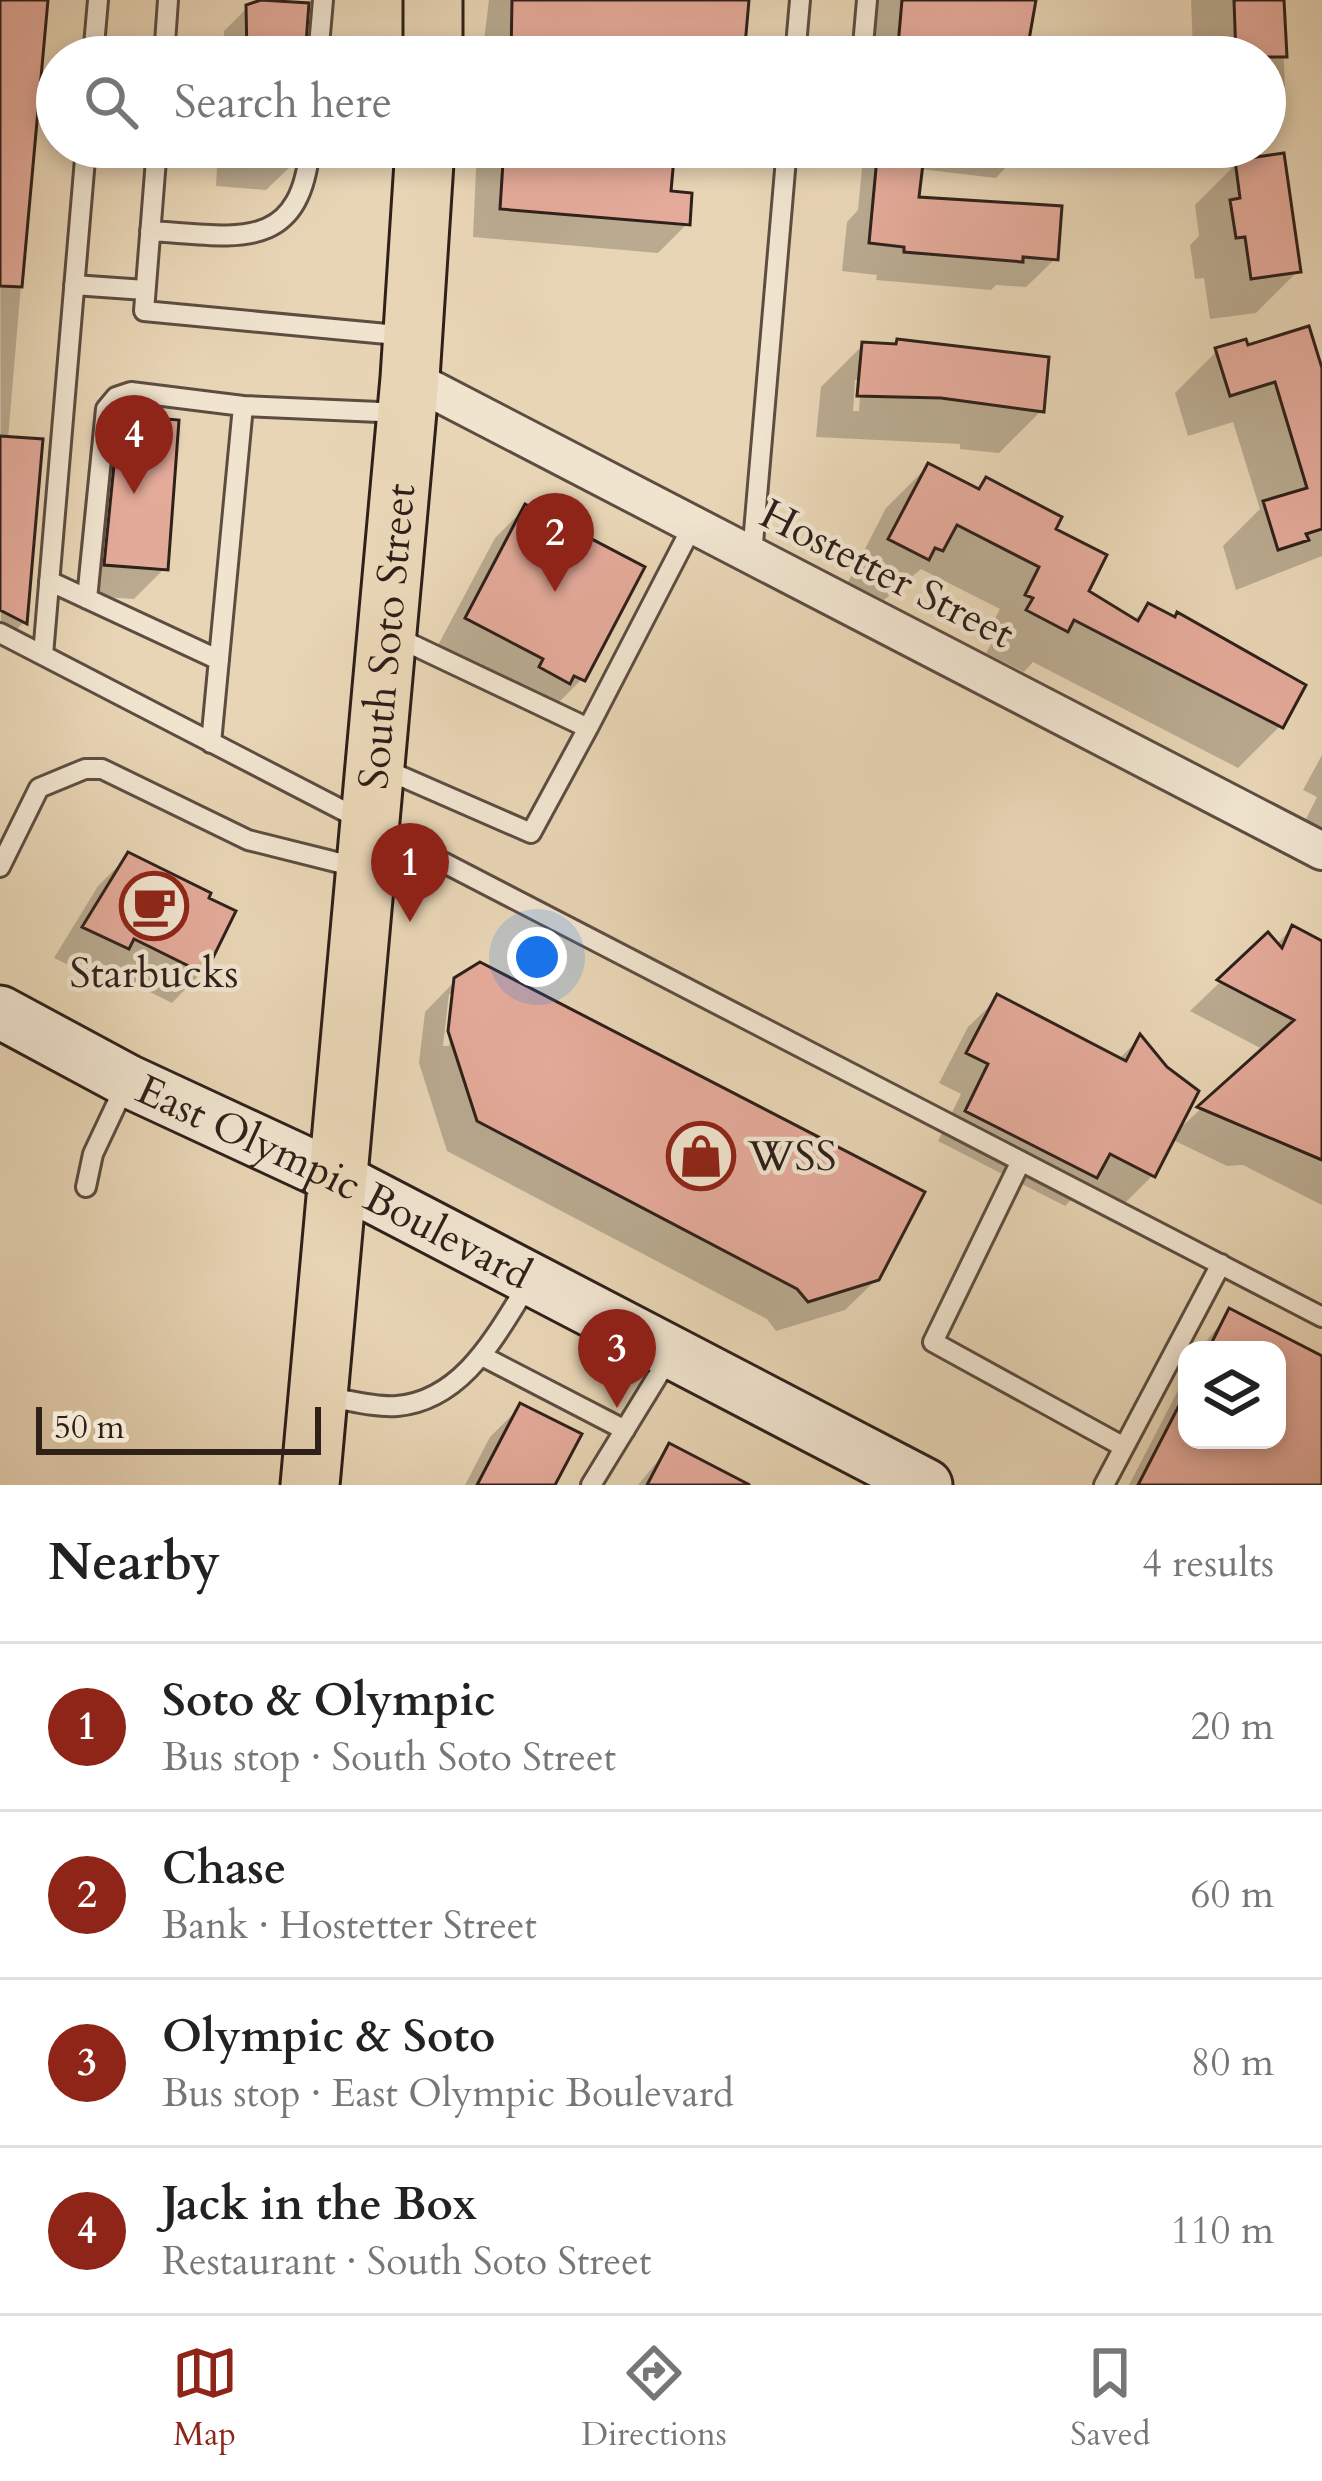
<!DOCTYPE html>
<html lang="en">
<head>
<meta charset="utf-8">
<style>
	:root { --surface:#fff; --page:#f2f2f2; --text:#222; --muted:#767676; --line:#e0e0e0; --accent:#8f2418 }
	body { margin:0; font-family:Cardo,serif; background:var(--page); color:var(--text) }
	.controls { position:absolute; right:36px; bottom:36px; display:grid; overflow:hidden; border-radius:24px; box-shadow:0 6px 18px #0003 }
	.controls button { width:108px; height:108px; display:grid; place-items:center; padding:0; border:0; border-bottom:3px solid var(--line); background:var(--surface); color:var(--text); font:60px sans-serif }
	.scale { position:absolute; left:36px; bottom:30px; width:285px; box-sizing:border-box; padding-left:12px; border:6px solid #2f201a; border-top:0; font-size:33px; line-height:42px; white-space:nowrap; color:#2f201a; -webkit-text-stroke:9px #f0e4cf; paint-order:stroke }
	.you { position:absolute; left:537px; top:957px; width:42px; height:42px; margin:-30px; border:9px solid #fff; border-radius:50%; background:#1a73e8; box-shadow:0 0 0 18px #1a73e833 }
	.badge { display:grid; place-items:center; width:78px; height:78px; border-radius:50%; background:var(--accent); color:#fff; font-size:39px; font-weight:700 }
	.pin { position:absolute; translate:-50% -99px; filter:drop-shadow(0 3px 6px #0008) }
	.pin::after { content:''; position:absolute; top:63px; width:42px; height:36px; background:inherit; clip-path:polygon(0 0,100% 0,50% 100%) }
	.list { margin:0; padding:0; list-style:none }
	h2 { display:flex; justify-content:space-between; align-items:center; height:156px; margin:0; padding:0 48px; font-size:51px }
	h2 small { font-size:39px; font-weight:400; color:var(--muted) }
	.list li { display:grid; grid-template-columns:78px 1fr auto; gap:36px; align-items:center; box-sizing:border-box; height:168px; padding:0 48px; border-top:3px solid var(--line) }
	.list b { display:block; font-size:45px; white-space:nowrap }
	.list p { margin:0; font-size:39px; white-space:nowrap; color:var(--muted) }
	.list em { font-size:39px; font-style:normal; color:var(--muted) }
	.icon { flex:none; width:66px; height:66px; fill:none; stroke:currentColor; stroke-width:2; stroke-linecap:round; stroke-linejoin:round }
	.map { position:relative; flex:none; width:1322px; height:1485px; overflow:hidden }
	.search { position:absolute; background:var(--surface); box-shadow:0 6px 18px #0003; left:36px; right:36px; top:36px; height:132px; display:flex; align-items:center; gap:30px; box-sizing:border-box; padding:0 42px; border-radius:66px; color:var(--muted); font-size:45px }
	.sheet { height:828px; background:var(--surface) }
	nav { display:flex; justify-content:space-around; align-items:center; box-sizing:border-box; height:168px; border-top:3px solid var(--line); background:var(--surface); font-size:33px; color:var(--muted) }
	nav a { display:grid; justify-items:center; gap:6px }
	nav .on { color:var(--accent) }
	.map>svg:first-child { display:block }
	.shadow { fill:#0003; fill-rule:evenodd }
	.building { fill:#e4aa9a; stroke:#2f201a; stroke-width:3 }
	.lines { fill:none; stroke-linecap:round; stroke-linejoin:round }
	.service-casing { stroke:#5d4d41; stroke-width:24 }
	.minor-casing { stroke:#5d4d41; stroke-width:42 }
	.secondary-casing { stroke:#2f201a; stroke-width:57 }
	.primary-casing { stroke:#2f201a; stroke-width:63 }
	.service { stroke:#f0e4cf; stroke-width:18 }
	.minor { stroke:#f0e4cf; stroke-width:36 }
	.secondary { stroke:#f0e4cf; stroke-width:51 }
	.primary { stroke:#e8d5b5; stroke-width:57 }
	.labels { text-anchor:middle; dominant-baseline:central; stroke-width:9; stroke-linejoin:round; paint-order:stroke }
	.street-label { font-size:42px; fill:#2f201a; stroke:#f0e4cf }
	.poi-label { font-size:42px; fill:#2f201a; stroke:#f0e4cf }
</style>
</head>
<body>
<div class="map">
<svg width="1322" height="1485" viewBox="0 0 1322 1485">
	<rect width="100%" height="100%" fill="#e8d5b5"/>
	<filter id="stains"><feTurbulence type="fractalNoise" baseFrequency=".00167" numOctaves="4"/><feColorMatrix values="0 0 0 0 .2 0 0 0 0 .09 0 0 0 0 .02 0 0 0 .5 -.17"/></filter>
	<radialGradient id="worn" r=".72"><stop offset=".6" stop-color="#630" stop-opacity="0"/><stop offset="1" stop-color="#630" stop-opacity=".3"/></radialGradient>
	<path class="shadow" d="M 0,0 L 45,0 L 8,439 L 24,622 L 1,645 Z
		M 489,0 L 746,0 L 741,57 L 482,57 Z
		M 876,0 L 1036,0 L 1028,57 L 872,57 Z
		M 1191,0 L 1281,0 L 1285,86 L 1265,106 L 1265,57 L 1183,57 L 1193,50 Z
		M 248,7 L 302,57 L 223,57 L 224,31 Z
		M 218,147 L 296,147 L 290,167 L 266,190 L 216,186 Z
		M 477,147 L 672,147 L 668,194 L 687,224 L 658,253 L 473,237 Z
		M 864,147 L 1025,147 L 996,178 L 920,169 L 915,200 L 1055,259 L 1026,287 L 996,285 L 991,290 L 876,280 L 877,275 L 842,271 L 847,222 L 858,210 Z
		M 1237,163 L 1298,271 L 1256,313 L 1210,319 L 1204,278 L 1195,279 L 1190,245 L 1199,236 L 1195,205 Z
		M 898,342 L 1041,411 L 999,453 L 960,449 L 960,444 L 816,437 L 821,387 L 863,345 L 893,347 ZM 855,380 L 861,380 L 859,411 L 853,411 Z
		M 1246,349 L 1322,379 L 1322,556 L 1236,590 L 1223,546 L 1260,509 L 1233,422 L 1188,436 L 1175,393 L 1217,351 Z
		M 120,418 L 165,568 L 134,599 L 75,595 L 90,448 Z
		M 928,466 L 976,491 L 986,481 L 1052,531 L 1085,592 L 1133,621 L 1148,606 L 1280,726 L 1238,768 L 1033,662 L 1024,672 L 986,653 L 993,641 L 985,637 L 1000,609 L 921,569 L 884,600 L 848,582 L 886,508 Z
		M 525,508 L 582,679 L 552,709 L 436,649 L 495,538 Z
		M 1322,755 L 1322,851 L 1296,839 L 1317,797 L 1303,790 Z
		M 128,856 L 202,972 L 172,1003 L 104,969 L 96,978 L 54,958 L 98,886 Z
		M 1292,928 L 1322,944 L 1322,1205 L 1243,1165 L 1227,1166 L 1171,1139 L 1153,1175 L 1123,1205 L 1085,1186 L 1065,1206 L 938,1141 L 961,1094 L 939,1083 L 968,1027 L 998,998 L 1118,1060 L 1140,1038 L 1176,1132 L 1264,1050 L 1190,1011 L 1268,936 L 1276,945 Z
		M 456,980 L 877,1279 L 845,1310 L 776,1331 L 767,1319 L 447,1151 L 419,1063 L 425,1012 ZM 449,994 L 455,994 L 449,1046 L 443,1046 Z
		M 1230,1312 L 1322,1360 L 1322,1485 L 1129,1485 L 1187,1373 L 1187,1440 L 1277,1440 L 1277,1350 L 1199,1350 Z
		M 521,1406 L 552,1485 L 465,1485 L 490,1437 Z
		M 670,1446 L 744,1485 L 638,1485 Z"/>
	<path class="building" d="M 0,0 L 48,0 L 22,287 L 0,286 Z
		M 261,0 L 309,3 L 305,57 L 247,57 L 246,5 Z
		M 512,0 L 749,0 L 744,57 L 511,57 Z
		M 902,0 L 1036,0 L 1026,57 L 897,57 Z
		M 1234,0 L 1284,0 L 1287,57 L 1236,57 Z
		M 504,147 L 675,147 L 671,191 L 692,193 L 690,225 L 500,209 Z
		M 878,147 L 925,147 L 919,197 L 1062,206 L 1058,260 L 1023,257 L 1023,262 L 904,252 L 904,247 L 869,243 Z
		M 1284,153 L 1301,272 L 1251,279 L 1245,237 L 1236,238 L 1230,200 L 1240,198 L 1235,160 Z
		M 1309,326 L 1322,368 L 1322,529 L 1306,534 L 1309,540 L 1278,550 L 1263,501 L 1307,488 L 1275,382 L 1230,396 L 1215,348 L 1246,339 L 1248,345 Z
		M 897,339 L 1049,357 L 1044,412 L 941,398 L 857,396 L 862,342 L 896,344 Z
		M 119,415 L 179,420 L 168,570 L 104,565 Z
		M 0,436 L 43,439 L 27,624 L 0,610 Z
		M 928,463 L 979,489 L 986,477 L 1062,517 L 1056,529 L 1107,555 L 1089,591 L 1138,621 L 1148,603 L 1175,617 L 1177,612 L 1306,685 L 1283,728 L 1074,620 L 1068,632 L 1026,610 L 1033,598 L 1025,595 L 1039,567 L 957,525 L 943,551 L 935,548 L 929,560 L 888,539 Z
		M 525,504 L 645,567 L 585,681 L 574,676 L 570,684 L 539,667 L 543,659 L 465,618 Z
		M 128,852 L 211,893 L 209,898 L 236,911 L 205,974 L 134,939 L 129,949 L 82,927 Z
		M 1292,925 L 1322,941 L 1322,1160 L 1197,1107 L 1294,1020 L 1217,980 L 1268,932 L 1282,948 Z
		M 480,962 L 925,1192 L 879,1280 L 808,1302 L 797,1289 L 477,1121 L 448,1031 L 454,978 Z
		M 997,994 L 1126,1061 L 1140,1034 L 1167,1067 L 1199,1091 L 1155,1177 L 1110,1154 L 1097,1178 L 965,1111 L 988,1064 L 966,1053 Z
		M 1229,1308 L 1322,1356 L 1322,1485 L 1138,1485 L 1187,1390 L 1187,1440 L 1277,1440 L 1277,1350 L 1208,1350 Z
		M 520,1403 L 582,1434 L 555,1485 L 477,1485 Z
		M 669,1443 L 750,1485 L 647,1485 Z"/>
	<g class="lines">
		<g class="service-casing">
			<path id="service" d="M 93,57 L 98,0
				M 164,57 L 168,0
				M 318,57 L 323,0
				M 795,57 L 800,0
				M 862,57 L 867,0
				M 157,147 L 144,311 L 408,336
				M 150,231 C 235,236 300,255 310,147
				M 74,285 L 145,290
				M 752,555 L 787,147
				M 49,581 L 219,660
				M 87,599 L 106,409 L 116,397 L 131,392 L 243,406
				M 0,633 L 1322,1317
				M 394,636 L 588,728 L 693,525
				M 43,655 L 86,147
				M 211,743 L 243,406 L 402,413
				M 382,768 L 531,833 L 588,728
				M 0,867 L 39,788 L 85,769 L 102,769 L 248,840 L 360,868
				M 1021,1161 L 933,1342 L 1124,1447
				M 86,1187 L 93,1154 L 125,1086
				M 482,1356 L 625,1430
				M 322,1396 C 345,1399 374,1408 397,1406 C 465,1400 498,1331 530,1281
				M 591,1485 L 670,1356
				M 1104,1485 L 1221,1264"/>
		</g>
		<g class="minor-casing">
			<path id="minor" d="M 410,378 L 1322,851"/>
		</g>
		<g class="secondary-casing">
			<g id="secondary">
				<path id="s1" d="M 0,1012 L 128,1081 L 335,1177 L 926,1485"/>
			</g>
		</g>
		<g class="primary-casing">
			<g id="primary">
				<path d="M 433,57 L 433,0"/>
				<path id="s2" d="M 310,1485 L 410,378 L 425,147"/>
			</g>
		</g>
		<use href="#service" class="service"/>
		<use href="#minor" class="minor"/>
		<use href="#secondary" class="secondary"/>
		<use href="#primary" class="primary"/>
	</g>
	<defs>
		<g id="cafe-ring" transform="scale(3.45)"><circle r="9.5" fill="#f0e4cf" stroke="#8f2418" stroke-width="1.5"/><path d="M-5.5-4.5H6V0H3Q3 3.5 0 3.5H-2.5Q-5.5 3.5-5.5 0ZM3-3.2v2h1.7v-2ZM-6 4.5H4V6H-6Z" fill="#8f2418"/></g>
		<g id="shop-ring" transform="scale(3.45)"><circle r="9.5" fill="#f0e4cf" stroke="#8f2418" stroke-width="1.5"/><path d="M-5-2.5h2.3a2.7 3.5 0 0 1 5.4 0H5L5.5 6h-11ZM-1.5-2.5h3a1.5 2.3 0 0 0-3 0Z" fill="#8f2418"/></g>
	</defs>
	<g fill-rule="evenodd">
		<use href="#cafe-ring" x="154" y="906"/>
		<use href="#shop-ring" x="701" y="1156"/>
	</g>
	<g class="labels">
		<g class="street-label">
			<text transform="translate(887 574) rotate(27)">Hostetter Street</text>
			<text stroke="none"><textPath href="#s2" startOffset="852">South Soto Street</textPath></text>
			<text stroke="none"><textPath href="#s1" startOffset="375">East Olympic Boulevard</textPath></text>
		</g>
		<g class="poi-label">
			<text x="154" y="973">Starbucks</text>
			<text x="748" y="1156" text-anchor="start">WSS</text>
		</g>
	</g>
	<rect width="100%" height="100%" filter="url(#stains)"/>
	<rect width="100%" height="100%" fill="url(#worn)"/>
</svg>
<div class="controls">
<button><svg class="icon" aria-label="layers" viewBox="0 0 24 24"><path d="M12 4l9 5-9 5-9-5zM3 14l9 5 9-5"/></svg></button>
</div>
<div class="scale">50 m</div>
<div class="you"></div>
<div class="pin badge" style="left:410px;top:922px">1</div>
<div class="pin badge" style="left:555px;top:592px">2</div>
<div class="pin badge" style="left:617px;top:1408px">3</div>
<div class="pin badge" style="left:134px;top:494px">4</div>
<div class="search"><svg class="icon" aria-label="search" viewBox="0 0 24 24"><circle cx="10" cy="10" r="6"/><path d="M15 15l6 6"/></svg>Search here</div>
</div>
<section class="sheet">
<h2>Nearby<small>4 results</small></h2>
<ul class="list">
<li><span class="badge">1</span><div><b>Soto &amp; Olympic</b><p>Bus stop · South Soto Street</p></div><em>20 m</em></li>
<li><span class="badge">2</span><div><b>Chase</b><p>Bank · Hostetter Street</p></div><em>60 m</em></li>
<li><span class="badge">3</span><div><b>Olympic &amp; Soto</b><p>Bus stop · East Olympic Boulevard</p></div><em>80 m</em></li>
<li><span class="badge">4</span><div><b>Jack in the Box</b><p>Restaurant · South Soto Street</p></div><em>110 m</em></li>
</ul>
</section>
<nav>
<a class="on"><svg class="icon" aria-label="map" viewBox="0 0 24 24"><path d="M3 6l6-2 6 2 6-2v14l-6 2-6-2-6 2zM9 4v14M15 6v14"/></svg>Map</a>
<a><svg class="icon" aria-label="directions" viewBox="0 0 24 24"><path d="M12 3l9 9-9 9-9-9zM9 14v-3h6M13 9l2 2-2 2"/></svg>Directions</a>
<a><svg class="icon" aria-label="saved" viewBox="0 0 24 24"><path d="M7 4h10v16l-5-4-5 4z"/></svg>Saved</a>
</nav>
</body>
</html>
